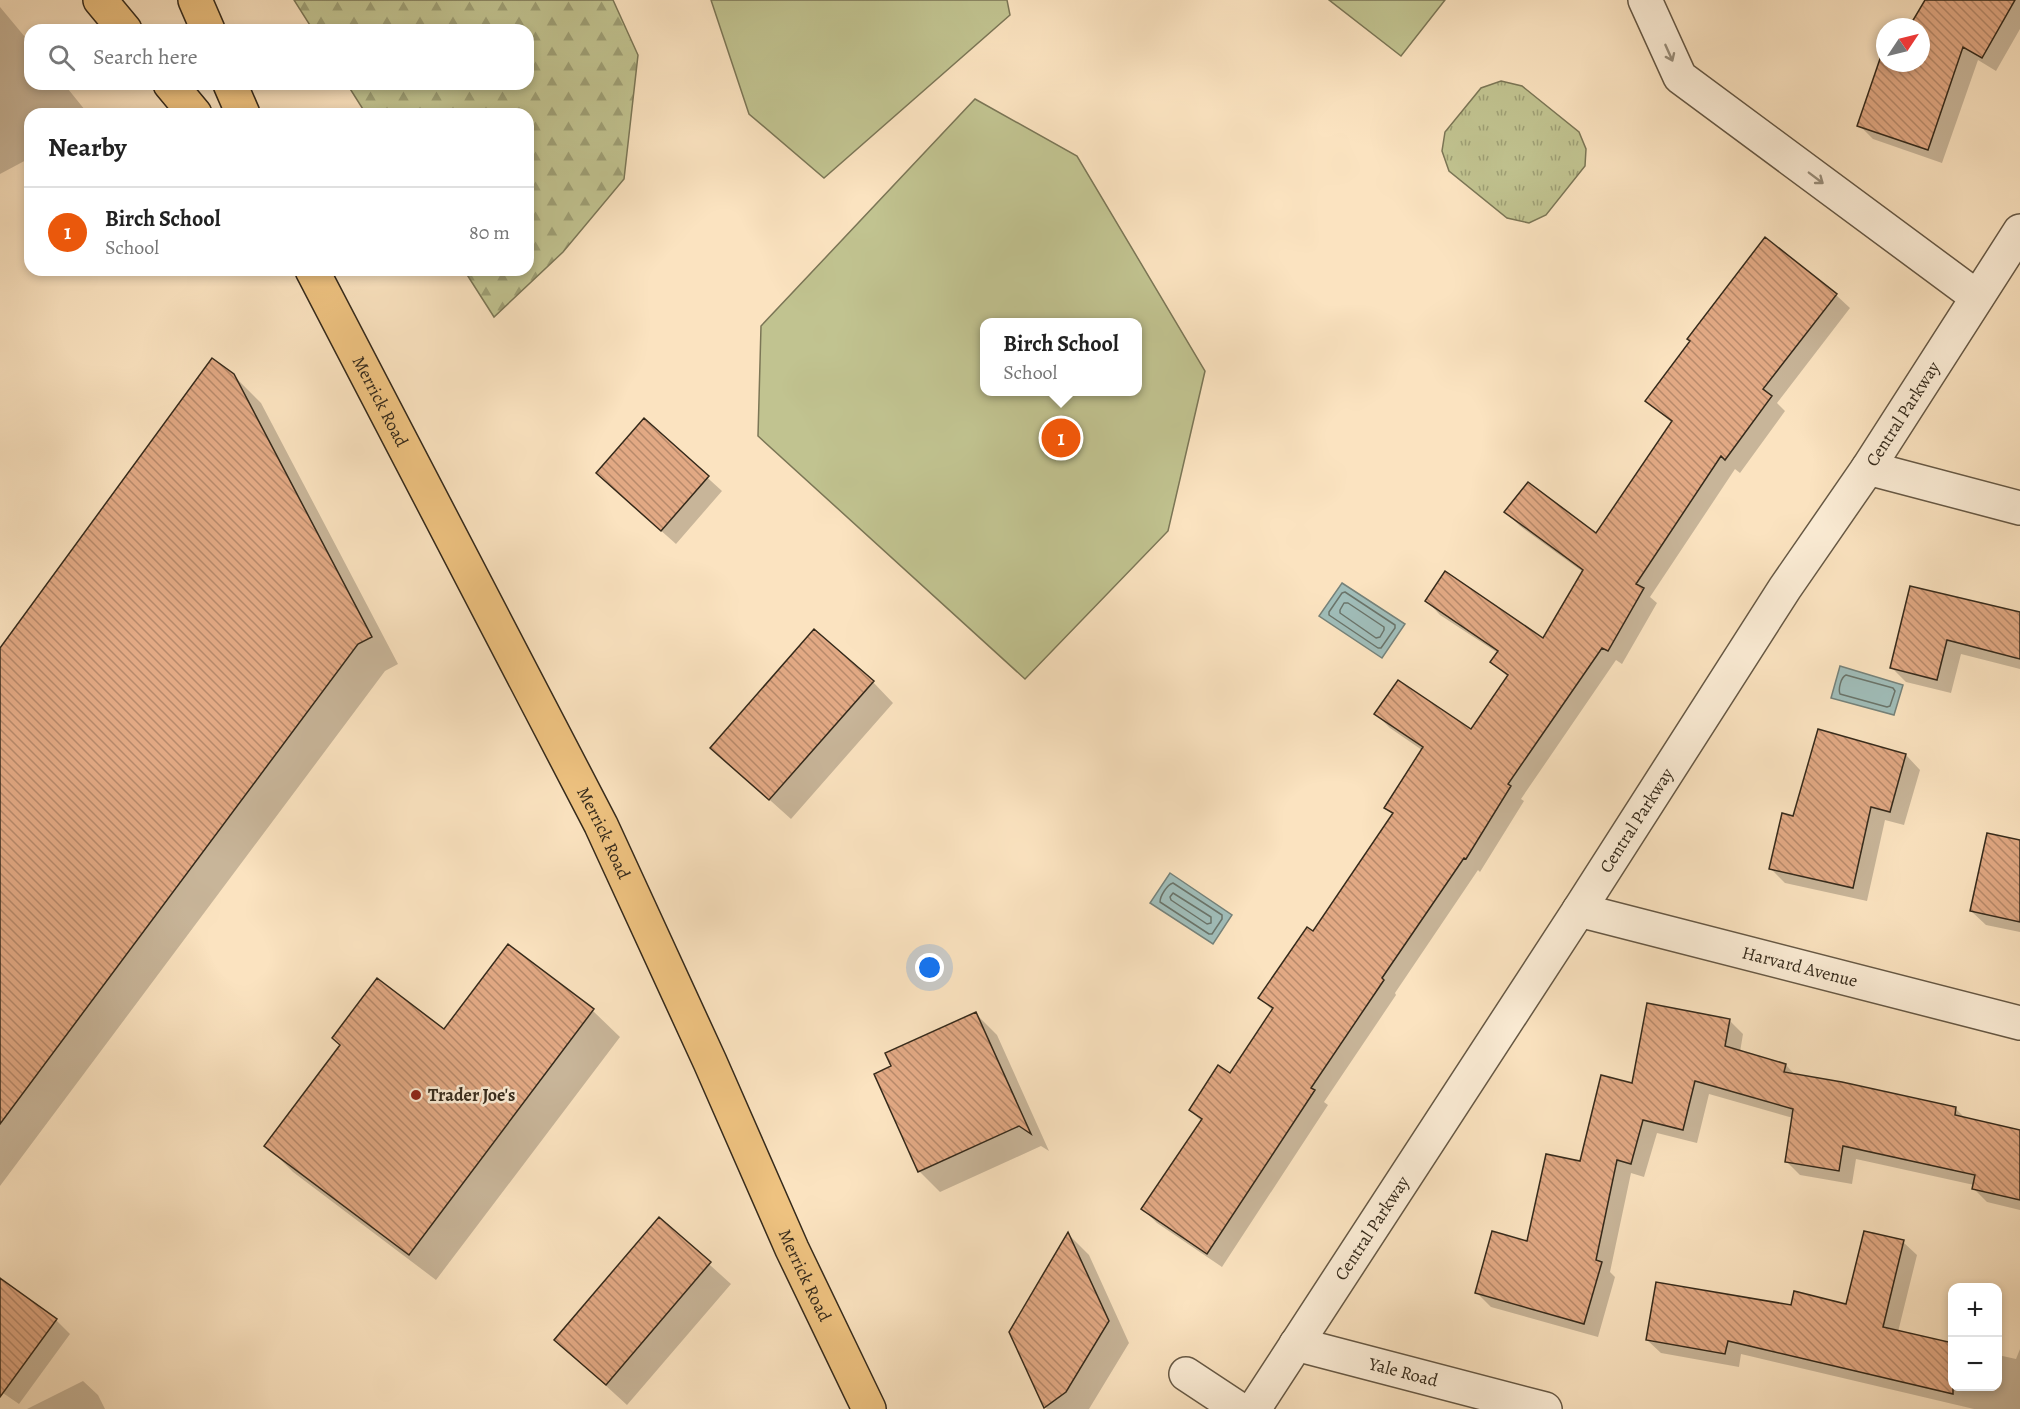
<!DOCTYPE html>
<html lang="en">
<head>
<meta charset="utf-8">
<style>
	:root { --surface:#fff; --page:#f6f6f6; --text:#222; --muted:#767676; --line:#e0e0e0; --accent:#ea580c }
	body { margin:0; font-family:Alegreya,serif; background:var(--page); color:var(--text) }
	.controls { position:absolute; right:18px; bottom:18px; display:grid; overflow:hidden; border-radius:12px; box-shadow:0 3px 9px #0003 }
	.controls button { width:54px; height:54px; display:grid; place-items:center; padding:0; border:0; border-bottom:2px solid var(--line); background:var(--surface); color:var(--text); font:30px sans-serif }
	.compass { position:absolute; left:1876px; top:18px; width:54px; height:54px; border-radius:50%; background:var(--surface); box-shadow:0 3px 9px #0003; rotate:55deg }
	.you { position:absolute; left:930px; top:968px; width:21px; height:21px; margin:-15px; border:4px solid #fff; border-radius:50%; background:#1a73e8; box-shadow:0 0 0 9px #1a73e833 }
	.badge { display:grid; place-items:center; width:39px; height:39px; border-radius:50%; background:var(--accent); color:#fff; font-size:20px; font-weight:700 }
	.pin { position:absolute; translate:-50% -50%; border:3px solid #fff; box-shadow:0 2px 6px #0006 }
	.popup { position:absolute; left:980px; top:318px; width:162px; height:78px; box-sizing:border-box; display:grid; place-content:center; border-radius:12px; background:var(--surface); filter:drop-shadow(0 2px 4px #0005); font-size:20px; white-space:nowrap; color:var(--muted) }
	.popup b { font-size:22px; color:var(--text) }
	.popup::after { content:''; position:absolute; left:50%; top:100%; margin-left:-12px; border:12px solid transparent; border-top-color:var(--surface) }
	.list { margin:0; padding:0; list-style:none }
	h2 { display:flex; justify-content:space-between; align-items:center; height:78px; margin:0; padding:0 24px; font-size:26px }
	h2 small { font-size:20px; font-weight:400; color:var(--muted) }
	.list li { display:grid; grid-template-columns:39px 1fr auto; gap:18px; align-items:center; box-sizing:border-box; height:90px; padding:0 24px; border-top:2px solid var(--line) }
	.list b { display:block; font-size:22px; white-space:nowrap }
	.list p { margin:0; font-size:20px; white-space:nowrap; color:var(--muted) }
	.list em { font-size:20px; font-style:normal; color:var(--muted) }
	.icon { flex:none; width:33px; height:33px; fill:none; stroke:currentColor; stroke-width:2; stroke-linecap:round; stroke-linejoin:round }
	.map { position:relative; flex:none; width:2020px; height:1409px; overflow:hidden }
	.search { position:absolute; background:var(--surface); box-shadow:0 3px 9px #0003; left:24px; top:24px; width:510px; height:66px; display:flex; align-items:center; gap:15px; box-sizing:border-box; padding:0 21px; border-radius:18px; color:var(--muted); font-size:22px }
	.panel { position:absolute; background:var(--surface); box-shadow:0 3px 9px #0003; left:24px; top:108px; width:510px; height:168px; border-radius:18px }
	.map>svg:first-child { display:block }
	.forest { fill:url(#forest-firs); stroke:#7b7656; stroke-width:1.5 }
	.park { fill:url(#park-tufts); stroke:#7b7656; stroke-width:1.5 }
	.pitch { fill:#c1c390; stroke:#7b7656; stroke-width:1.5; fill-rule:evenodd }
	.water { fill:#a0bdb9; stroke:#75827a; stroke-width:1.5 }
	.shadow { fill:#0003 }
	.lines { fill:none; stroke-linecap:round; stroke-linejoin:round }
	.shore { stroke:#6a746a; stroke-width:1.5 }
	.building { fill:url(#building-back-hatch); stroke:#352a1b; stroke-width:1.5 }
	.minor-casing { stroke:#665844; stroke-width:36 }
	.major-casing { stroke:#352a1b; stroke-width:36 }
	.minor { stroke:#fcedd6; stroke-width:33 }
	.major { stroke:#eec280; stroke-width:33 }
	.oneway { stroke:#988c78 }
	.poi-dot { fill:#8f2418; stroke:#fcedd6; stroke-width:2 }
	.labels { text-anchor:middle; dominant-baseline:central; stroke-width:5; stroke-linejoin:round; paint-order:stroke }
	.street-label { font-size:18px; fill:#352a1b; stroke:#fcedd6 }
	.poi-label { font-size:18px; font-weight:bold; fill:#352a1b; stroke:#fcedd6; text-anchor:start }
</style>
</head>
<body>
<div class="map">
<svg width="2020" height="1409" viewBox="0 0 2020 1409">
	<defs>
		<pattern id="forest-firs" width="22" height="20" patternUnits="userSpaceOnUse" patternTransform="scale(1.5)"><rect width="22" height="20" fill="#c1c390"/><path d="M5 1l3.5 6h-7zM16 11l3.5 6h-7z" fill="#9e9f75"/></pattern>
		<pattern id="park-tufts" width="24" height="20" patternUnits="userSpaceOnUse" patternTransform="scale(1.5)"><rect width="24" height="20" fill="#c1c390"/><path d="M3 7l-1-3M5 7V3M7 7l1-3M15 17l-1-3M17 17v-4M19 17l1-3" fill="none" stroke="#9e9f75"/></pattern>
		<pattern id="building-back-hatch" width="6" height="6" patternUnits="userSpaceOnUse" patternTransform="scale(1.5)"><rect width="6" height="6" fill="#e2a984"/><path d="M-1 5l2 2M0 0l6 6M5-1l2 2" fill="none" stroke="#b88a6b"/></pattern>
	</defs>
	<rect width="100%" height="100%" fill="#fbe3c0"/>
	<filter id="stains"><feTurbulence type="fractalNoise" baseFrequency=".00333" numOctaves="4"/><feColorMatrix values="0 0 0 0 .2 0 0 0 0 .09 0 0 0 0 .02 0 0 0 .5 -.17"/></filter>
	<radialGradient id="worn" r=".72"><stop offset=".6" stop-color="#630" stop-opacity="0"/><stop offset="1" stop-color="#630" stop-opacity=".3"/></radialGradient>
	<path class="forest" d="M 294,0 L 613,0 L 638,55 L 624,179 L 563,252 L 494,317 L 464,270 L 528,270 L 528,114 L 366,114 L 347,84 L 528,84 L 528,30 L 313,30 Z"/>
	<path class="park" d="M 1501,81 L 1522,86 L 1579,132 L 1586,149 L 1585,166 L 1546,215 L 1529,223 L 1507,218 L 1449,171 L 1442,151 L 1445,132 L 1481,88 Z"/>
	<path class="pitch" d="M 711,0 L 1007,0 L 1010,15 L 824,178 L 749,114 Z
		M 1329,0 L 1445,0 L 1401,56 Z
		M 975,99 L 1077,156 L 1205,371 L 1168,531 L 1025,679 L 758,436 L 761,326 ZM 984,322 L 1138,322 L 1138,392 L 984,392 Z"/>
	<path class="water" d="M 1342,583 L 1405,624 L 1382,658 L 1319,616 Z
		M 1840,666 L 1903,685 L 1894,715 L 1831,698 Z
		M 1170,873 L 1232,915 L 1213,944 L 1150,903 Z"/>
	<path class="shadow" d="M 1926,0 L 2020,0 L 2020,29 L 1996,71 L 1978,60 L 1942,163 L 1873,139 L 1859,125 L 1885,55 L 1885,63 L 1921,63 L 1921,27 L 1911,27 Z
		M 0,7 L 30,43 L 30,84 L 64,84 L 85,110 L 77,114 L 30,114 L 30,158 L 0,174 Z
		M 1836,295 L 1850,308 L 1777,403 L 1785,411 L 1740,473 L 1735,469 L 1650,597 L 1657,603 L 1622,664 L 1616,660 L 1521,799 L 1524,801 L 1480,872 L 1478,870 L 1395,993 L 1396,995 L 1324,1102 L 1328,1105 L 1222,1267 L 1157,1223 L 1143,1209 L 1202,1122 L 1190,1110 L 1231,1075 L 1273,1011 L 1260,998 L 1313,933 L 1393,815 L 1386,808 L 1422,750 L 1390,728 L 1376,714 L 1472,731 L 1508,677 L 1492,662 L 1498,653 L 1440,615 L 1427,601 L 1544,640 L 1583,572 L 1520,526 L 1506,512 L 1597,536 L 1672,423 L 1647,401 Z
		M 233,375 L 261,403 L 398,664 L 385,671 L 0,1186 L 0,650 Z
		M 644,420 L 722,491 L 676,544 L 612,487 Z
		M 1911,588 L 2020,620 L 2020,669 L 1961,654 L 1951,693 L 1906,682 L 1892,668 Z
		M 873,682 L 893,703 L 791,819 L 712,748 Z
		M 1819,730 L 1906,755 L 1920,770 L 1904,825 L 1885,820 L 1867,901 L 1785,883 L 1771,869 L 1794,817 Z
		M 2020,841 L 2020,932 L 1986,925 L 1971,911 Z
		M 508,946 L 593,1011 L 620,1037 L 436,1280 L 293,1172 L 266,1145 L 341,1046 L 444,1031 Z
		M 976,1014 L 997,1035 L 1049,1151 L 1041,1146 L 940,1192 L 919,1171 L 893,1067 Z
		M 1729,1020 L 1743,1034 L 1740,1052 L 1786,1065 L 1796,1076 L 1956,1109 L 1966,1119 L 2020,1132 L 2020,1210 L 1987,1202 L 1973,1188 L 1974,1185 L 1856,1159 L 1852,1184 L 1800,1175 L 1786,1161 L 1793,1118 L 1709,1094 L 1697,1143 L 1657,1133 L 1644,1177 L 1631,1173 L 1610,1272 L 1615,1277 L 1598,1337 L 1491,1307 L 1477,1293 L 1529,1242 L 1633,1085 Z
		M 660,1220 L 731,1284 L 627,1405 L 556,1340 Z
		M 1069,1235 L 1089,1255 L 1129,1343 L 1089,1409 L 1047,1409 L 1045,1407 Z
		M 1903,1242 L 1917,1255 L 1898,1332 L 1952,1386 L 1998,1386 L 1998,1355 L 2016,1359 L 2020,1349 L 2020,1409 L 1974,1409 L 1741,1354 L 1739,1367 L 1661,1353 L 1647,1340 L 1792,1307 L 1847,1306 Z
		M 0,1280 L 56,1320 L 70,1334 L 19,1404 L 0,1391 Z
		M 83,1381 L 98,1395 L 105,1409 L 27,1409 Z"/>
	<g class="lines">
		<path class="shore" d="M 1345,592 L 1395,625 L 1395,628 L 1381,648 L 1378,648 L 1329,615 L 1329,612 L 1342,593 Z
			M 1344,603 L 1348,603 L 1384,627 L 1384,630 L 1380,637 L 1376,638 L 1340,613 L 1340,610 Z
			M 1846,675 L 1893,688 L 1895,691 L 1890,706 L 1887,707 L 1840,694 C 1838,689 1841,677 1846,675 Z
			M 1173,883 L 1222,915 L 1222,919 L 1212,934 L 1209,934 L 1160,902 C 1160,896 1167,885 1173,883 Z
			M 1173,893 L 1211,917 L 1211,923 L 1207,924 L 1171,900 L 1170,897 Z"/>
	</g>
	<path class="building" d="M 1925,0 L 2015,0 L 1982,58 L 1963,47 L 1928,150 L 1857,126 L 1882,53 L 1885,54 L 1885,63 L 1921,63 L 1921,27 L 1909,27 Z
		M 1765,237 L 1837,294 L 1763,389 L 1772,396 L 1725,460 L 1721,456 L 1636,584 L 1644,588 L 1608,651 L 1602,648 L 1508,784 L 1511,786 L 1466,859 L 1464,858 L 1382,978 L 1384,980 L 1311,1088 L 1315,1090 L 1207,1254 L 1141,1209 L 1202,1119 L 1189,1110 L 1218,1065 L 1230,1073 L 1273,1008 L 1258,998 L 1307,927 L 1313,931 L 1393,813 L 1384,808 L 1423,747 L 1374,714 L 1398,680 L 1471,729 L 1508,675 L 1490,662 L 1498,651 L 1425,601 L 1445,571 L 1543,638 L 1583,570 L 1504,512 L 1528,482 L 1596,533 L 1672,421 L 1645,401 L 1690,341 L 1687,339 Z
		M 212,358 L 234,374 L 372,637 L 358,644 L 0,1124 L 0,648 Z
		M 644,418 L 709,476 L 661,531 L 596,473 Z
		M 1910,586 L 2020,612 L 2020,659 L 1947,640 L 1937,680 L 1890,668 Z
		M 814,629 L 874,681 L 769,800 L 710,748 Z
		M 1818,729 L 1906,754 L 1890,812 L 1871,807 L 1853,888 L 1769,869 L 1782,813 L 1793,816 Z
		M 1987,833 L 2020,840 L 2020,922 L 1970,911 Z
		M 508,944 L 594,1009 L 409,1255 L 264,1146 L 340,1045 L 332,1038 L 377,978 L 444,1029 Z
		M 1647,1003 L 1730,1019 L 1725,1046 L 1786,1064 L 1784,1072 L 1842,1082 L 1956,1107 L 1955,1115 L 2020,1130 L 2020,1200 L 1972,1189 L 1975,1175 L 1843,1146 L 1839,1171 L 1785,1162 L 1793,1109 L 1695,1081 L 1683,1130 L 1643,1120 L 1631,1164 L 1617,1160 L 1596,1260 L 1602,1262 L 1584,1324 L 1475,1293 L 1492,1231 L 1527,1241 L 1546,1154 L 1580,1161 L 1601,1075 L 1632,1083 Z
		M 976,1012 L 1031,1134 L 1019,1126 L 918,1172 L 874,1074 L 891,1066 L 885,1053 Z
		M 659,1217 L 711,1262 L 606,1385 L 554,1340 Z
		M 1864,1231 L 1904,1240 L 1883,1327 L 1953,1343 L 1953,1394 L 1728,1341 L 1725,1354 L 1646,1340 L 1656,1282 L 1791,1305 L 1794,1291 L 1846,1304 Z
		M 1068,1232 L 1109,1321 L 1066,1392 L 1044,1408 L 1009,1332 Z
		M 0,1278 L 57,1319 L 0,1397 Z"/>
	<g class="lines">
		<g class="minor-casing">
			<g id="minor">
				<path d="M 1645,0 L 1680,77 L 1977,297"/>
				<path d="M 1868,468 L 2020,508"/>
				<path id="s1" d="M 1579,910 L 2020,1023"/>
				<path id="s2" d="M 1296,1344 L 1545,1409"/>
				<path d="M 1186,1374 L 1239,1409"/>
				<path id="s3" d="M 1254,1409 L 1579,910 L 1785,588 L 1868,468 L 2020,231"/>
			</g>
		</g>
		<g class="major-casing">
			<g id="major">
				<path d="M 100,0 L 125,30"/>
				<path d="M 195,0 L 208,30"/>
				<path d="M 170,84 L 195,114"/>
				<path d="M 230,84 L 243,114"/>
				<path id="s4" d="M 312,270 L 601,825 L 710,1062 L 792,1249 L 869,1409"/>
			</g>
		</g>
		<use href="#minor" class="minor"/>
		<use href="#major" class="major"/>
	</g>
	<defs><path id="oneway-shaft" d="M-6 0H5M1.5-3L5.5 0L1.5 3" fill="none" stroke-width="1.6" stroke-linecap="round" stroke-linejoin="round" transform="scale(1.5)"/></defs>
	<g class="oneway">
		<use href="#oneway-shaft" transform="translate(1669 53) rotate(66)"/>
		<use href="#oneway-shaft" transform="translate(1816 178) rotate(37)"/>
	</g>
	<circle class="poi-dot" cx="416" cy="1095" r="6"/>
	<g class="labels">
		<g class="street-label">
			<text stroke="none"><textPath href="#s4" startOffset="148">Merrick Road</textPath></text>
			<text stroke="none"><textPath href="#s3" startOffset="1188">Central Parkway</textPath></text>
			<text stroke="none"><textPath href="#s3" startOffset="702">Central Parkway</textPath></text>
			<text stroke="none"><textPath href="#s4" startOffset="634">Merrick Road</textPath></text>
			<text stroke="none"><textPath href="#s1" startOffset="228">Harvard Avenue</textPath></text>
			<text stroke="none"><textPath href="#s3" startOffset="216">Central Parkway</textPath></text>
			<text stroke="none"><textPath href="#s4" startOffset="1120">Merrick Road</textPath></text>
			<text stroke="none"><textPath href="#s2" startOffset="111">Yale Road</textPath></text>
		</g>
		<g class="poi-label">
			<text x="428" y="1095">Trader Joe's</text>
		</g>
	</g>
	<rect width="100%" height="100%" filter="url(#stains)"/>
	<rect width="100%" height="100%" fill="url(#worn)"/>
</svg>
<div class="controls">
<button>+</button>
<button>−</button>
</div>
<svg class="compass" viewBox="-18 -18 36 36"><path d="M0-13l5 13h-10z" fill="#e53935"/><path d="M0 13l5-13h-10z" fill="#767676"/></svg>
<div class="you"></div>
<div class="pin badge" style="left:1061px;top:438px">1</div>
<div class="popup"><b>Birch School</b>School</div>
<div class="search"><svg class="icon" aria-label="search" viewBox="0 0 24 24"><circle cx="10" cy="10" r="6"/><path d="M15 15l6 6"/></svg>Search here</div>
<section class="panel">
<h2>Nearby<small></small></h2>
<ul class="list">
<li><span class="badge">1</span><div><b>Birch School</b><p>School</p></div><em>80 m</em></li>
</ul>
</section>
</div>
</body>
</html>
